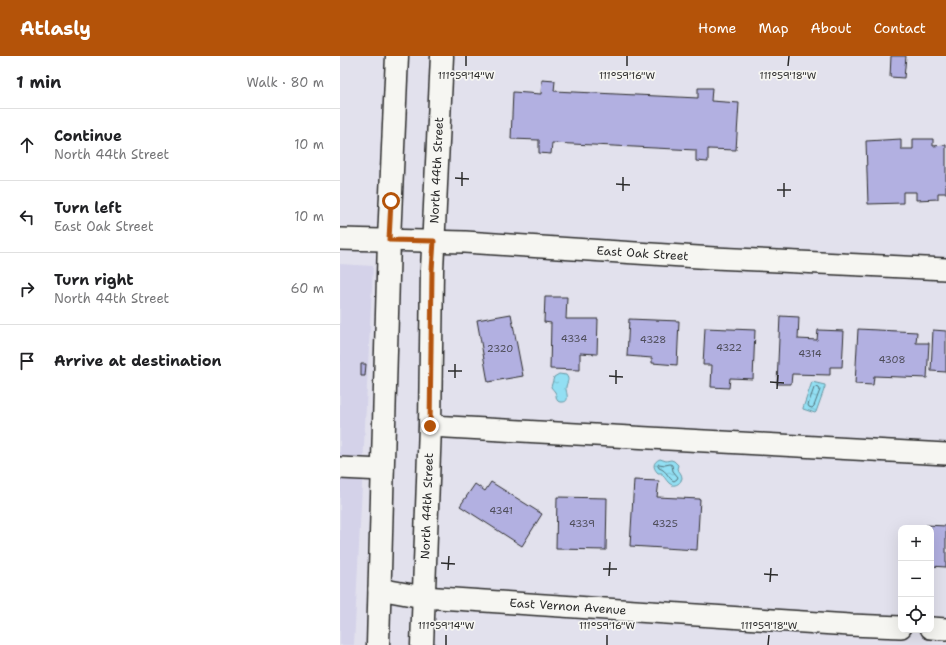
<!DOCTYPE html>
<html lang="en">
<head>
<meta charset="utf-8">
<style>
	:root { --surface:#fff; --page:#f6f6f6; --text:#202124; --muted:#757577; --line:#e0e0e0; --accent:#b45309 }
	body { margin:0; font-family:"Shantell Sans",sans-serif; background:var(--page); color:var(--text) }
	.controls { position:absolute; right:12px; bottom:12px; display:grid; overflow:hidden; border-radius:8px; box-shadow:0 4px 16px #0002 }
	.controls button { width:36px; height:36px; display:grid; place-items:center; padding:0; border:0; border-bottom:1px solid var(--line); background:var(--surface); color:var(--text); font:20px sans-serif }
	.stop { position:absolute; width:12px; height:12px; margin:-9px; border:3px solid #b45309; border-radius:50%; background:#fff }
	.stop.end { background:#b45309; border-color:#fff; box-shadow:0 1px 4px #0008 }
	.list { margin:0; padding:0; list-style:none }
	h2 { display:flex; justify-content:space-between; align-items:center; height:52px; margin:0; padding:0 16px; font-size:17px }
	h2 small { font-size:13px; font-weight:400; color:var(--muted) }
	.list li { display:grid; grid-template-columns:26px 1fr auto; gap:12px; align-items:center; box-sizing:border-box; height:72px; padding:0 16px; border-top:1px solid var(--line) }
	.list b { display:block; font-size:15px; white-space:nowrap }
	.list p { margin:0; font-size:13px; white-space:nowrap; color:var(--muted) }
	.list em { font-size:13px; font-style:normal; color:var(--muted) }
	.icon { flex:none; width:22px; height:22px; fill:none; stroke:currentColor; stroke-width:2; stroke-linecap:round; stroke-linejoin:round }
	.map { position:relative; flex:none; width:606px; height:589px; overflow:hidden }
	header { display:flex; align-items:center; gap:24px; box-sizing:border-box; height:56px; padding:0 20px; background:var(--accent); color:#fff }
	header strong { font-size:19px }
	nav { display:flex; gap:22px; margin-inline-start:auto; font-size:14px }
	main { display:flex }
	aside { flex:1; background:var(--surface) }
	.map>svg:first-child { display:block }
	.built { fill:#d4d2e9 }
	.water { fill:url(#water-ripples); stroke:#6997a3 }
	.lines { fill:none; stroke-linecap:round; stroke-linejoin:round }
	.shore { stroke:#54737b; stroke-width:1 }
	.building { fill:#b2b0e1; stroke:#2b2b2b }
	.minor-casing { stroke:#2b2b2b; stroke-width:24 }
	.major-casing { stroke:#2b2b2b; stroke-width:25 }
	.minor { stroke:#f6f6f2; stroke-width:21 }
	.major { stroke:#f6f6f2; stroke-width:22 }
	.route { stroke:#b45309; stroke-width:5 }
	.ticks { fill:none; stroke:#2b2b2b; stroke-width:1.5 }
	.labels { text-anchor:middle; dominant-baseline:central; stroke-width:3.5; stroke-linejoin:round; paint-order:stroke }
	.number-label { font-size:10px; fill:#4d4c58 }
	.street-label { font-size:12px; fill:#2b2b2b; stroke:#f6f6f2 }
	.ticks-label { font-size:10px; text-anchor:middle; fill:#2b2b2b; stroke:#f6f6f2; stroke-width:3.5; stroke-linejoin:round; paint-order:stroke }
</style>
</head>
<body>
<header>
<strong>Atlasly</strong>
<nav><a>Home</a><a>Map</a><a>About</a><a>Contact</a></nav>
</header>
<main>
<aside>
<h2>1 min<small>Walk · 80 m</small></h2>
<ul class="list">
<li><svg class="icon" aria-label="ahead" viewBox="0 0 24 24"><path d="M12 20V5M6 11l6-6 6 6"/></svg><div><b>Continue</b><p>North 44th Street</p></div><em>10 m</em></li>
<li><svg class="icon" aria-label="left" viewBox="0 0 24 24"><path d="M17 20v-9H6M10 6l-5 5 5 5"/></svg><div><b>Turn left</b><p>East Oak Street</p></div><em>10 m</em></li>
<li><svg class="icon" aria-label="right" viewBox="0 0 24 24"><path d="M7 20v-9h11M14 6l5 5-5 5"/></svg><div><b>Turn right</b><p>North 44th Street</p></div><em>60 m</em></li>
<li><svg class="icon" aria-label="arrive" viewBox="0 0 24 24"><path d="M6 21V4h12l-3 4 3 4H6"/></svg><div><b>Arrive at destination</b></div></li>
</ul>
</aside>
<div class="map">
<svg width="606" height="589" viewBox="0 0 606 589">
	<defs>
		<pattern id="water-ripples" width="26" height="14" patternUnits="userSpaceOnUse"><rect width="26" height="14" fill="#92dff3"/><path d="M2 4q2-2 4 0t4 0M15 11q2-2 4 0t4 0" fill="none" stroke="#7ec0d0"/></pattern>
	</defs>
	<rect width="100%" height="100%" fill="#e2e1ed"/>
	<filter id="ink" filterUnits="userSpaceOnUse"><feTurbulence type="fractalNoise" baseFrequency=".025" numOctaves="2"/><feDisplacementMap in="SourceGraphic" scale="8" xChannelSelector="R" yChannelSelector="G"/><feConvolveMatrix kernelMatrix="1 2 1 2 8 2 1 2 1" color-interpolation-filters="sRGB"/></filter>
	<g filter="url(#ink)">
		<path class="built" d="M 0,208 L 33,210 L 14,589 L 0,589 Z"/>
		<path class="water" d="M 219,318 L 226,319 C 230,324 227,325 226,331 C 225,335 232,347 221,346 C 215,346 217,340 215,336 C 214,334 212,333 211,331 L 214,321 Z
			M 472,326 L 485,329 L 485,331 L 476,356 L 475,357 L 463,353 L 463,352 Z
			M 320,403 L 326,405 L 331,404 L 334,405 L 338,409 L 337,413 C 339,415 342,418 342,422 C 341,427 336,430 332,429 C 327,427 326,422 322,419 L 322,417 L 318,417 C 312,411 313,406 320,403 Z"/>
		<g class="lines">
			<path class="shore" d="M 476,331 L 479,332 L 480,334 L 474,350 L 472,352 L 469,351 L 468,349 L 474,332 Z
				M 319,408 L 325,409 L 330,408 L 332,409 L 333,415 L 338,421 L 337,423 L 334,425 C 328,423 328,415 319,412 L 318,410 Z"/>
		</g>
		<path class="building" d="M 551,0 L 566,0 L 564,22 L 550,21 Z
			M 202,24 L 215,25 L 214,35 L 358,42 L 358,32 L 372,32 L 371,45 L 399,47 L 396,94 L 368,93 L 368,106 L 356,105 L 356,94 L 212,87 L 211,98 L 199,97 L 199,84 L 171,83 L 173,36 L 201,38 Z
			M 561,83 L 561,93 L 573,93 L 573,83 L 593,83 L 593,90 L 606,89 L 606,137 L 598,137 L 598,143 L 576,144 L 576,136 L 563,136 L 563,147 L 528,148 L 526,85 Z
			M 205,241 L 227,241 L 226,263 L 258,263 L 257,298 L 240,297 L 240,314 L 210,313 L 211,267 L 204,266 Z
			M 171,258 L 183,320 L 148,326 L 137,264 Z
			M 440,260 L 459,261 L 458,283 L 477,284 L 478,274 L 504,275 L 502,311 L 490,311 L 490,319 L 452,318 L 451,328 L 437,328 Z
			M 289,263 L 339,265 L 337,309 L 312,307 L 312,302 L 287,300 Z
			M 365,272 L 415,274 L 413,323 L 390,322 L 389,332 L 371,331 L 372,309 L 363,309 Z
			M 518,273 L 577,276 L 576,287 L 589,287 L 587,322 L 534,320 L 533,329 L 515,328 Z
			M 593,274 L 606,275 L 606,316 L 591,315 Z
			M 21,308 L 26,308 L 25,320 L 21,320 Z
			M 294,424 L 319,425 L 317,441 L 360,443 L 357,494 L 290,490 Z
			M 151,426 L 202,458 L 182,490 L 120,450 L 135,428 L 145,435 Z
			M 217,441 L 267,442 L 266,494 L 216,493 Z
			M 586,469 L 606,470 L 606,511 L 591,510 L 591,472 L 586,472 Z"/>
		<g class="lines">
			<g class="minor-casing">
				<g id="minor">
					<path id="s1" d="M 0,183 L 125,186 L 374,202 L 606,213"/>
					<path d="M 90,370 L 606,398"/>
					<path d="M 0,412 L 43,414"/>
					<path id="s2" d="M 39,533 L 83,541 L 510,569 L 561,571"/>
					<path d="M 591,572 L 606,573"/>
				</g>
			</g>
			<g class="major-casing">
				<g id="major">
					<path d="M 38,589 L 49,184 L 57,0"/>
					<path id="s3" d="M 82,589 L 90,370 L 92,214 L 102,0"/>
				</g>
			</g>
			<use href="#minor" class="minor"/>
			<use href="#major" class="major"/>
		</g>
	</g>
	<g class="lines" filter="url(#ink)">
		<path class="route" d="M 51,145 L 49,184 L 94,185 L 92,214 L 90,370"/>
	</g>
	<path class="ticks" d="M 126,10 L 126,0M 287,10 L 287,0M 448,10 L 449,0M 115,122 L 129,123M 276,128 L 290,129M 122,130 L 122,116M 437,134 L 451,134M 283,135 L 283,121M 444,141 L 444,127M 108,315 L 122,315M 269,320 L 283,321M 115,322 L 115,308M 430,326 L 444,327M 276,328 L 276,314M 437,333 L 438,319M 101,507 L 115,508M 263,513 L 277,513M 108,514 L 109,500M 424,518 L 438,519M 269,520 L 270,506M 430,526 L 431,512M 106,589 L 106,579M 267,589 L 267,579M 428,589 L 429,579"/>
	<g class="labels">
		<g class="number-label">
			<text x="234" y="282">4334</text>
			<text x="313" y="283">4328</text>
			<text x="389" y="291">4322</text>
			<text x="160" y="292">2320</text>
			<text x="470" y="297">4314</text>
			<text x="552" y="303">4308</text>
			<text x="161" y="454">4341</text>
			<text x="242" y="467">4339</text>
			<text x="325" y="467">4325</text>
		</g>
		<g class="street-label">
			<text stroke="none"><textPath href="#s3" startOffset="475">North 44th Street</textPath></text>
			<text stroke="none"><textPath href="#s1" startOffset="303">East Oak Street</textPath></text>
			<text stroke="none"><textPath href="#s3" startOffset="139">North 44th Street</textPath></text>
			<text stroke="none"><textPath href="#s2" startOffset="190">East Vernon Avenue</textPath></text>
		</g>
	</g>
	<g class="ticks-label">
		<text x="126" y="23">111°59'14"W</text>
		<text x="287" y="23">111°59'16"W</text>
		<text x="448" y="23">111°59'18"W</text>
		<text x="106" y="573">111°59'14"W</text>
		<text x="267" y="573">111°59'16"W</text>
		<text x="429" y="573">111°59'18"W</text>
	</g>
</svg>
<div class="controls">
<button>+</button>
<button>−</button>
<button><svg class="icon" aria-label="locate" viewBox="0 0 24 24"><circle cx="12" cy="12" r="6"/><path d="M12 2v4M12 18v4M2 12h4M18 12h4"/></svg></button>
</div>
<div class="stop" style="left:51px;top:145px"></div>
<div class="stop end" style="left:90px;top:370px"></div>
</div>
</main>
</body>
</html>
